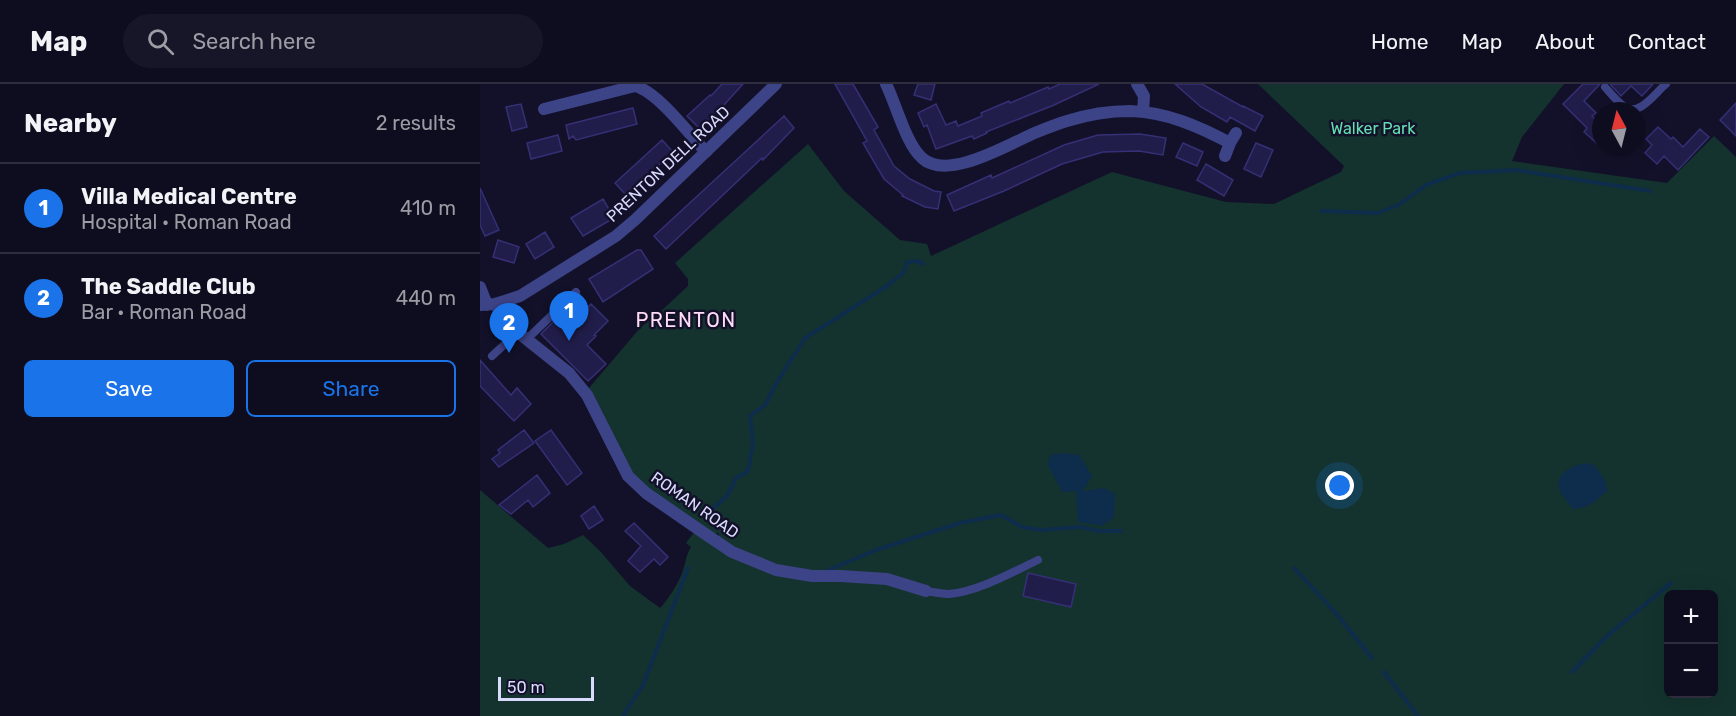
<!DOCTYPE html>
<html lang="en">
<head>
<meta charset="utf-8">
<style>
	:root { --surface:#0e0d1f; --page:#171628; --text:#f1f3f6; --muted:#9b9ca4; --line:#2e2d3d; --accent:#1a73e8 }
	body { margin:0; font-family:Rubik,sans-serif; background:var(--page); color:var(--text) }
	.controls { position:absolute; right:18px; bottom:18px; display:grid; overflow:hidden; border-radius:9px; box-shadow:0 6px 24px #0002 }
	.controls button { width:54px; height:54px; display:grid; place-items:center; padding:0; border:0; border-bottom:2px solid var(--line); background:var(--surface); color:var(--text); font:30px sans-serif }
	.compass { position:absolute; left:1112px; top:18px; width:54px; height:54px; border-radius:50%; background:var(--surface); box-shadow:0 6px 24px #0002; rotate:353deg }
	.scale { position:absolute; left:18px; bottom:15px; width:96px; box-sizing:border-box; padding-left:6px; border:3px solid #dadafe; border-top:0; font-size:16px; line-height:21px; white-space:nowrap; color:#dadafe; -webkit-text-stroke:4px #121129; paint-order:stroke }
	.you { position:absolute; left:860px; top:402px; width:21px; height:21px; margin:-15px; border:4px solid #fff; border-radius:50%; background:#1a73e8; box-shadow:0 0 0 9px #1a73e833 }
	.badge { display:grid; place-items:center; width:39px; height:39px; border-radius:50%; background:var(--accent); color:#fff; font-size:20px; font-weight:700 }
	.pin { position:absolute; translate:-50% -50px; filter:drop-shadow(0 2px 3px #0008) }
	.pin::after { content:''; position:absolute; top:32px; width:21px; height:18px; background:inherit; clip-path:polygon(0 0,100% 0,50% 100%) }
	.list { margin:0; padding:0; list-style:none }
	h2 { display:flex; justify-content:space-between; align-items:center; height:78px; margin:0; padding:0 24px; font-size:26px }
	h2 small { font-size:20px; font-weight:400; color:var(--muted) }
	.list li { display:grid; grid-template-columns:39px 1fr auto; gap:18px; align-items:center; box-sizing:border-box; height:90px; padding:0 24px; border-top:2px solid var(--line) }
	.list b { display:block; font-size:22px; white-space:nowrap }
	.list p { margin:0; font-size:20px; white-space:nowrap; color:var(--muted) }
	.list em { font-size:20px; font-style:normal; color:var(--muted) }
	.actions { display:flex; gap:12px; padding:18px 24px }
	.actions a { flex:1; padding:14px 0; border:2px solid var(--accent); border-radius:9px; text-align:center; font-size:21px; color:var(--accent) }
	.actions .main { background:var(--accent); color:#fff }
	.icon { flex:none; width:33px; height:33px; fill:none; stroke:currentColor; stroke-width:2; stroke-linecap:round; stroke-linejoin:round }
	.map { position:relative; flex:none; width:1256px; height:632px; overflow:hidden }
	header { display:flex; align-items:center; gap:36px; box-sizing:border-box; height:84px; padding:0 30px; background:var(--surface); border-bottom:2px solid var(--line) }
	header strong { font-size:28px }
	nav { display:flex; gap:33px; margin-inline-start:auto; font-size:21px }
	.search { width:420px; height:54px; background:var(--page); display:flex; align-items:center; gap:15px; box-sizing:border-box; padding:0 21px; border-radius:33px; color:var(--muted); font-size:22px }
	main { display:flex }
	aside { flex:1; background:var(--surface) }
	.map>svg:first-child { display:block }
	.green { fill:#14332e; fill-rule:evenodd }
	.water { fill:#0e2c4b }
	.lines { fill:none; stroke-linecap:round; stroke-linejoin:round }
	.stream { stroke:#0e2c4b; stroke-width:4 }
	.building { fill:#211d4a; stroke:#353075; stroke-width:1.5 }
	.lane { stroke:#3d4387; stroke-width:8 }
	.street { stroke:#3d4387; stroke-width:12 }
	.labels { text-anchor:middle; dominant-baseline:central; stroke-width:5; stroke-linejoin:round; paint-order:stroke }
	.park-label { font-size:16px; fill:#65deb1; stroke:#121129 }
	.street-label { font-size:16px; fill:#dadafe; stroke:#121129 }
	.quarter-label { font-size:20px; letter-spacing:1.5px; fill:#fedcf6; stroke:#121129 }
</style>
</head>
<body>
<header>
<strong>Map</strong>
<div class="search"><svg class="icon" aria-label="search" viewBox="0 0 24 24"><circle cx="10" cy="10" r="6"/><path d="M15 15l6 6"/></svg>Search here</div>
<nav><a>Home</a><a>Map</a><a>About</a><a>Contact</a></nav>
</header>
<main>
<aside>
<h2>Nearby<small>2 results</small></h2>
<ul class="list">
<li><span class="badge">1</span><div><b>Villa Medical Centre</b><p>Hospital · Roman Road</p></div><em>410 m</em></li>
<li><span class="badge">2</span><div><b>The Saddle Club</b><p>Bar · Roman Road</p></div><em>440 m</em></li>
</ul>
<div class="actions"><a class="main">Save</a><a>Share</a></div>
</aside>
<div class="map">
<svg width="1256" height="632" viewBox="0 0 1256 632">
	<rect width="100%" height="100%" fill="#121129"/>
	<path class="green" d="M 778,0 L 1084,0 L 1042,53 L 1032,77 L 1187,99 L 1234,52 L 1256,73 L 1256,632 L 0,632 L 0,406 L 68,464 L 84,460 L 103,451 L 120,467 L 150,502 L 180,524 C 188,516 200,497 203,486 C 207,476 205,473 211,463 L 206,459 L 215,447 L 236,460 L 239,449 L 234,450 L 163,402 L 152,392 L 109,304 L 160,244 L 179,229 L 208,202 L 208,195 L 195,179 L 328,60 L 364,107 L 420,156 L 447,160 L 451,172 L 632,88 L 746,118 L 794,120 L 861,88 L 864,82 ZM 1188,510 L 1234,510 L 1234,610 L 1188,610 Z"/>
	<path class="water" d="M 583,369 L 599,371 L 612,392 L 603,407 L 624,404 L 635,410 L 634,433 L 622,442 L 598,438 L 596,407 L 582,408 L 568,381 L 570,371 Z
		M 1104,379 L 1114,381 L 1125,396 L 1127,407 C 1117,416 1108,425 1093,425 C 1089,419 1081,411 1079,404 C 1075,389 1093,382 1104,379 Z"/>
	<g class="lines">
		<path class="stream" d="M 841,127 L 898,129 L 920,120 L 946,101 L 980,89 L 1036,86 L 1170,107
			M 229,428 L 247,412 L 256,394 L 268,387 L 273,360 L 270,332 L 285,321 L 297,298 L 325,254 L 407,202 L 424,188 L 427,178 L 438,177 L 443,180
			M 814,484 L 855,528 L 892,574
			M 346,487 L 396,466 L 480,439 L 521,431 L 542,443 L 561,446 L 600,443 L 619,447 L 641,447
			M 904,588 L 938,632
			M 1092,588 L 1127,552 L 1191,499
			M 143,632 L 163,601 L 208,484"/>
	</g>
	<path class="building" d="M 242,0 L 263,0 L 244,21 L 219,44 L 207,32 L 230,11 L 231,12 Z
		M 355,0 L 373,0 L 398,43 L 394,46 L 414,82 L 430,95 L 454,107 L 461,108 L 458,125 L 445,123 L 422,112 L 423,111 L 404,95 L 383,59 L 387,57 Z
		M 438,0 L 455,0 L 451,16 L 434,11 Z
		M 580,0 L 619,0 L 574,21 L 506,48 L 507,49 L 494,55 L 492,52 L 456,65 L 447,41 L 444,43 L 438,29 L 456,20 L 466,41 L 476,37 L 478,42 L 502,32 L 501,29 L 529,17 L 530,19 L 568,3 L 569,5 Z
		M 695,0 L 722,0 L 763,23 L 763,22 L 783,32 L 775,47 L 750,33 L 747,38 L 721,23 Z
		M 1103,0 L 1120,0 L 1104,17 L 1116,29 L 1112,32 L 1121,40 L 1121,63 L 1104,48 L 1107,44 L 1083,20 Z
		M 1130,0 L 1173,0 L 1162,12 L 1151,2 L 1141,12 Z
		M 1256,19 L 1256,52 L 1240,36 Z
		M 41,20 L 47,43 L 32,47 L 26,23 Z
		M 153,24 L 157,40 L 96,56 L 93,52 L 89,55 L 86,41 Z
		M 304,32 L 314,44 L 283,76 L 282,74 L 186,165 L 174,152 Z
		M 1178,43 L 1191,55 L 1193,53 L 1203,63 L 1220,45 L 1229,53 L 1198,86 L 1184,72 L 1177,80 L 1165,69 L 1172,61 L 1166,55 Z
		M 660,50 L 686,54 L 683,71 L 659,67 L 623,68 L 582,80 L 524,107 L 474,127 L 467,111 L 511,91 L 512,94 L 584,61 L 618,51 Z
		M 78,51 L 82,67 L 51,75 L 47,59 Z
		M 182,56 L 193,68 L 146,111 L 135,99 Z
		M 703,59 L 723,68 L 717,82 L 696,73 Z
		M 776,59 L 793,66 L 781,93 L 764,85 Z
		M 726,80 L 753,96 L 744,112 L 717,96 Z
		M 0,104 L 19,146 L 5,152 L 0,141 Z
		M 123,115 L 134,134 L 103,152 L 91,134 Z
		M 65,148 L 74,163 L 55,175 L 46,160 Z
		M 18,156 L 39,163 L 34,179 L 13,173 Z
		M 157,166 L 161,166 L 173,185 L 123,218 L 109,195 Z
		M 111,220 L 128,237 L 114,251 L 116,252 L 107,261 L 126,280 L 108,297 L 61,250 L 78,233 L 86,241 L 95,232 L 97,234 Z
		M 0,276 L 31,311 L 37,304 L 51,320 L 34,337 L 0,302 Z
		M 44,346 L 54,359 L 19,383 L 12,375 L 20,369 L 18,366 Z
		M 71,346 L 102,389 L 87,401 L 55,357 Z
		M 57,391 L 70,409 L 53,423 L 48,416 L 31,430 L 19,421 Z
		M 114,422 L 123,436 L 109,445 L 101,432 Z
		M 154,439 L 188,473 L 180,481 L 174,475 L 160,488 L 148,477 L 161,462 L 145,447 Z
		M 548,489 L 596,500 L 591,523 L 543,512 Z"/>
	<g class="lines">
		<path class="lane" d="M 1125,3 C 1131,10 1138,19 1146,24 C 1161,31 1176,8 1186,0
			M 47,255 L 96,208
			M 12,272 L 38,248
			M 446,507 C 453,508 462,510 469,510 C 497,508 533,488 558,476"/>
		<path class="street" d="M 406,0 C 416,20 426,60 442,74 C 468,98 530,59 557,48 C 567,44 577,40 587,37 C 606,31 630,27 650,27 C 686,28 718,42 750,59
			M 657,0 L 664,12 L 663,28
			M 64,25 L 155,2 C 178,8 209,50 226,68
			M 745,72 L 750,59 L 756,49
			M 0,203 L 7,221
			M 15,220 L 22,230 L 40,250 L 89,289 L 107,311 L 148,392 L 166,409 L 221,447 L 252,468 L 296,486 L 332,492 L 361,492 L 407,495 L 446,507
			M 0,221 L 15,220 L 40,212 L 136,152 L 156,135 L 296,0"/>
	</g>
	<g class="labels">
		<g class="park-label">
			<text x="893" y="44">Walker Park</text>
		</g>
		<g class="street-label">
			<text transform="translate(188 80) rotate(-43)">PRENTON DELL ROAD</text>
			<text transform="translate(215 421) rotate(35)">ROMAN ROAD</text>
		</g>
		<g class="quarter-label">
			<text x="206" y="236">PRENTON</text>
		</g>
	</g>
</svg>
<div class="controls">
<button>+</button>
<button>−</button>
</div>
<svg class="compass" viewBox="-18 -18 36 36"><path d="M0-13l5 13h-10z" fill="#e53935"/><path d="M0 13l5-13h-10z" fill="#9b9ca4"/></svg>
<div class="scale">50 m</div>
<div class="you"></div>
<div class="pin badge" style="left:89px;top:257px">1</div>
<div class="pin badge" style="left:29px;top:269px">2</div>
</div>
</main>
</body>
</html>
